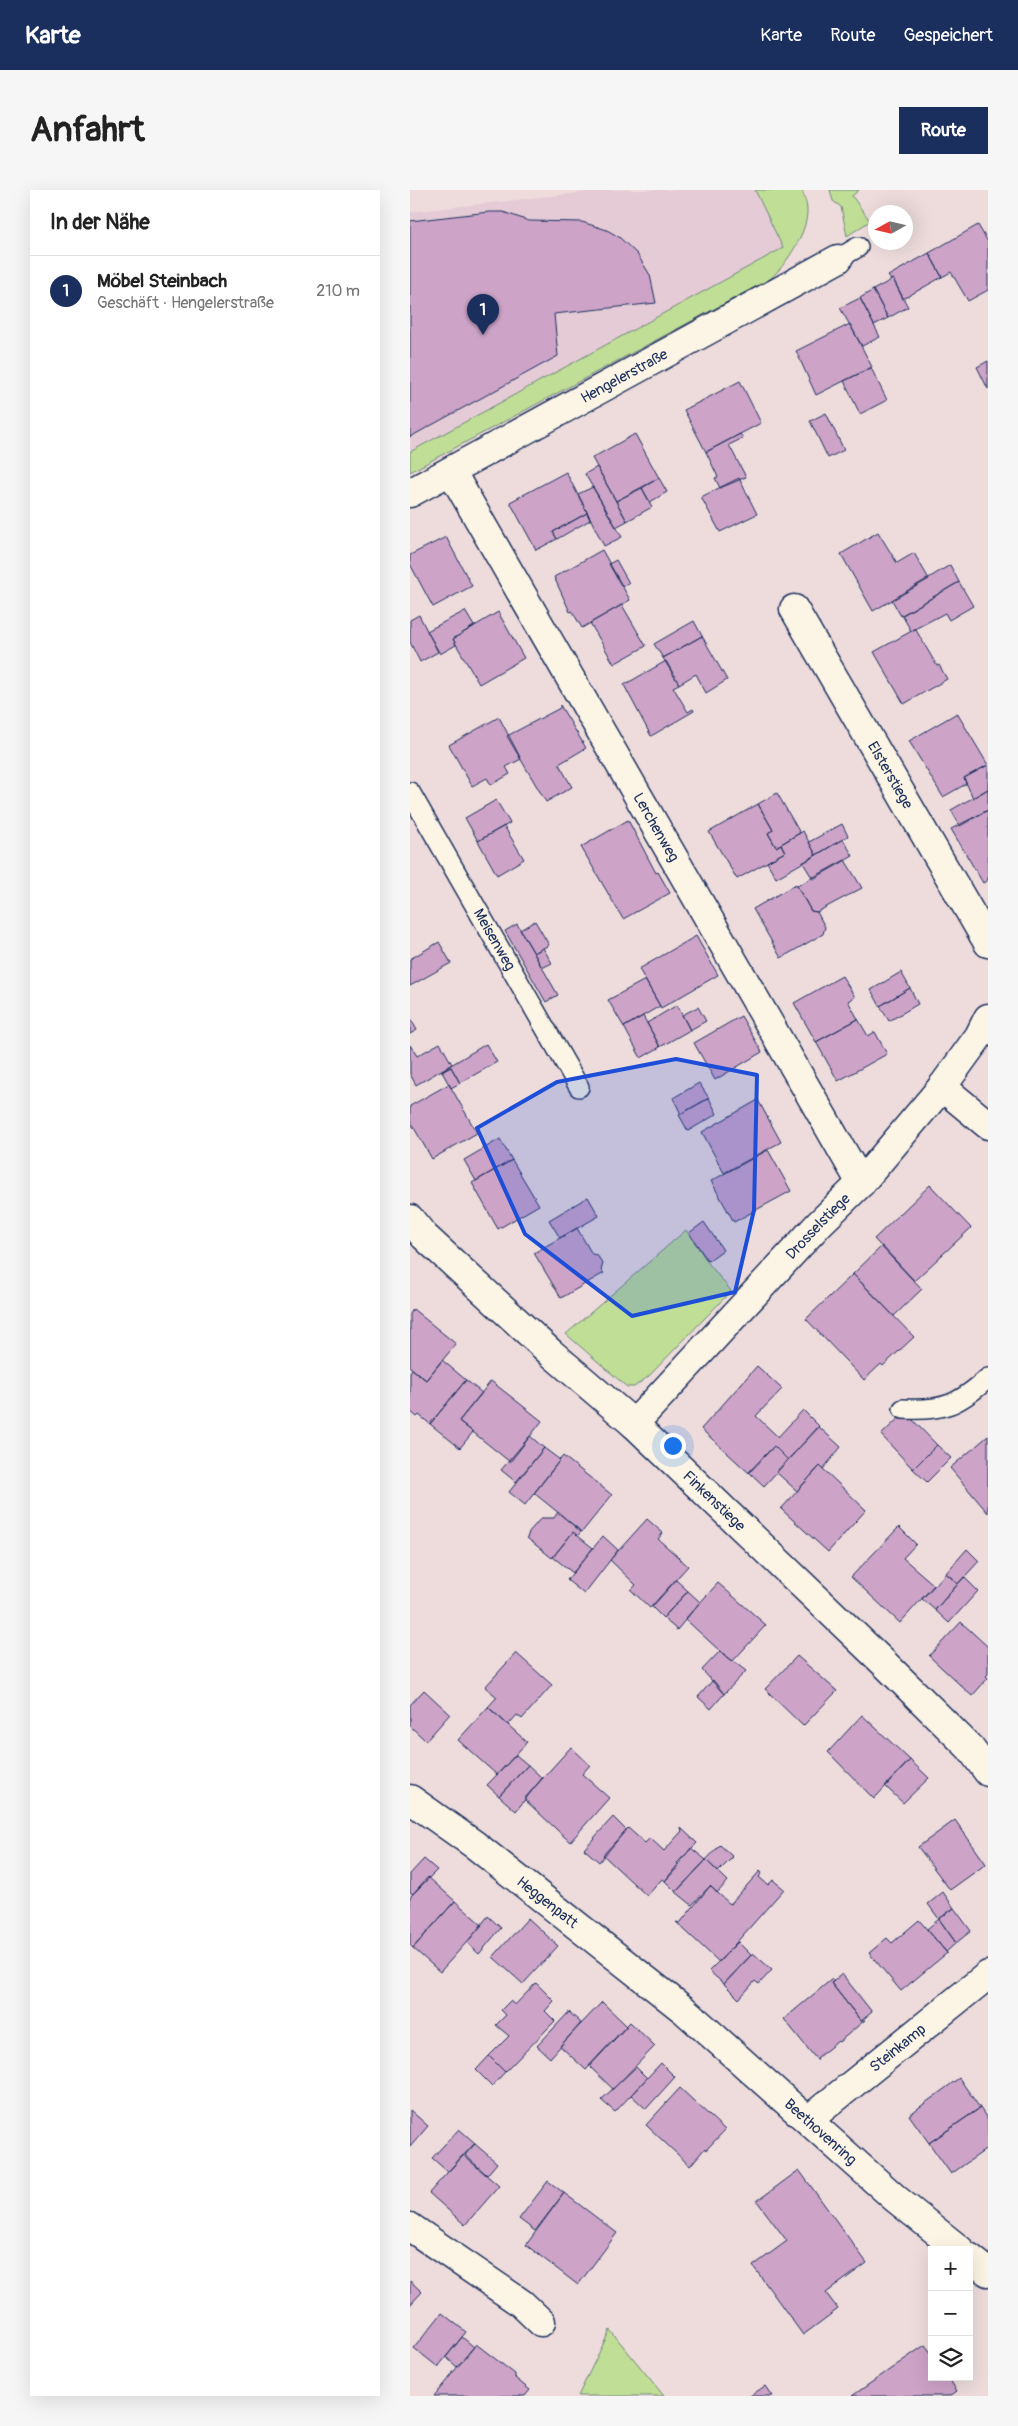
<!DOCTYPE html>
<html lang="de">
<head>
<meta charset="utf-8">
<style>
	:root { --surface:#fff; --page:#f6f6f6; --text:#222; --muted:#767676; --line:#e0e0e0; --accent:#1b2f5e }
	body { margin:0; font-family:Pangolin,sans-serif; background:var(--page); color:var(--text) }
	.controls { position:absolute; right:15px; bottom:15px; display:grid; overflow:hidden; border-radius:0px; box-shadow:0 5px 20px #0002 }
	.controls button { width:45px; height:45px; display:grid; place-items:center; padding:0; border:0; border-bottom:1px solid var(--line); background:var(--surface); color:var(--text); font:25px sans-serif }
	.compass { position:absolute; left:458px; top:15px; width:45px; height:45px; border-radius:50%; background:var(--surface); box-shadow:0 5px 20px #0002; rotate:262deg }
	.you { position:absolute; left:262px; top:1255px; width:18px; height:18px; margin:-12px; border:4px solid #fff; border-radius:50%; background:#1a73e8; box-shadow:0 0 0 8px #1a73e833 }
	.badge { display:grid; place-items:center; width:32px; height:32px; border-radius:50%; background:var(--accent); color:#fff; font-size:16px; font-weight:700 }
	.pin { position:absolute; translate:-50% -41px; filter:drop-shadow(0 1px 2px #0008) }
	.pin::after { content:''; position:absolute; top:26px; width:18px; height:15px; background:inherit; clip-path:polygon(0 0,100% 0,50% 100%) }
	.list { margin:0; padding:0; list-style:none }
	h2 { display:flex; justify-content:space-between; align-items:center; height:65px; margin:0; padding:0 20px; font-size:21px }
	h2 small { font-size:16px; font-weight:400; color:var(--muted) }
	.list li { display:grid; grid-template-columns:32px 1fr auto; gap:15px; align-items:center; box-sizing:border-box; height:70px; padding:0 20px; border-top:1px solid var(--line) }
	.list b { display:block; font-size:19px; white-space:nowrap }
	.list p { margin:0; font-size:16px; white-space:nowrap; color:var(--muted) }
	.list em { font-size:16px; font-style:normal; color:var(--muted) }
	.icon { flex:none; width:28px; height:28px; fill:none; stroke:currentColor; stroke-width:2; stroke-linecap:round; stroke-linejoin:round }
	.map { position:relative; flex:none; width:578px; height:2206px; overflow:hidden; border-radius:0px }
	header { display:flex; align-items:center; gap:30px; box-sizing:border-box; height:70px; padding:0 25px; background:var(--accent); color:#fff }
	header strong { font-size:24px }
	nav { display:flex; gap:28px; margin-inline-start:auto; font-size:18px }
	.intro { display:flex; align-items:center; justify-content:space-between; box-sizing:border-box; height:120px; padding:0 30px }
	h1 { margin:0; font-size:35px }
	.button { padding:12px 22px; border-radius:0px; background:var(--accent); color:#fff; font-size:18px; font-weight:700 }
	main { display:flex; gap:30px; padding:0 30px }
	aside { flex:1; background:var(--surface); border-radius:0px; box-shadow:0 5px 20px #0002 }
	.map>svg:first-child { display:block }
	.built { fill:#e4cbd6 }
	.green { fill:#c0de96; stroke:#6e867a }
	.building { fill:#cda3c8; stroke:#1b2f5e }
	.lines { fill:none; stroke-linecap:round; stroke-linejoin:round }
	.service-casing { stroke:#1b2f5e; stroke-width:22 }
	.minor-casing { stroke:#1b2f5e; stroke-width:31 }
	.service { stroke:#fcf5e5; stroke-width:19 }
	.minor { stroke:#fcf5e5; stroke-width:28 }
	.marked { fill:#1d4ed8; fill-opacity:0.2; stroke:#1d4ed8; stroke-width:4; stroke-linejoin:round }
	.labels { text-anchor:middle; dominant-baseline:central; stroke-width:5; stroke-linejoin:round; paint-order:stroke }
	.street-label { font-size:15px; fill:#1b2f5e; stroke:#fcf5e5 }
</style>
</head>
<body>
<header>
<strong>Karte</strong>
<nav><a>Karte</a><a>Route</a><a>Gespeichert</a></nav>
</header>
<div class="intro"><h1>Anfahrt</h1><a class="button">Route</a></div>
<main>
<aside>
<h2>In der Nähe<small></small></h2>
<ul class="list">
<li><span class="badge">1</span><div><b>Möbel Steinbach</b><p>Geschäft · Hengelerstraße</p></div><em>210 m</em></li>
</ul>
</aside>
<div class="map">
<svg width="578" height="2206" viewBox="0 0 578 2206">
	<rect width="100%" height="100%" fill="#eedcdc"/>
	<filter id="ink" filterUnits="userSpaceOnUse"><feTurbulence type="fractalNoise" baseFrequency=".02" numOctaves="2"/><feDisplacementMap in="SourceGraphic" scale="10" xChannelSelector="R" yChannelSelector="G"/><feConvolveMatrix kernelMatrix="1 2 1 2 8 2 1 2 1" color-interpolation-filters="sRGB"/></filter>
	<g filter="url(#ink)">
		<path class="built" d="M 195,0 L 345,0 L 374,58 L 0,262 L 0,22 Z"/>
		<path class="green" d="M 345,0 L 392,0 C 394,6 397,13 397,20 C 398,42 376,75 360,89 L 0,282 L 0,262 L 373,58 Z
			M 420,0 L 449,0 L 442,6 L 460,31 L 437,46 L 431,17 L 423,11 Z
			M 276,1040 L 299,1074 L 321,1101 L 239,1186 L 224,1197 L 217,1197 L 156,1144 Z
			M 200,2140 L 254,2206 L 168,2206 Z"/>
		<path class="building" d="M 79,22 L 93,22 L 119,31 L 172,32 L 197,40 L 209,47 L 227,64 L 240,85 L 246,113 L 144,124 L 148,166 L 0,247 L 0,31 Z
			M 568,35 L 578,52 L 578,100 L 558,111 L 541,82 L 532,87 L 519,63 Z
			M 519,63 L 532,87 L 493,109 L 483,89 L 481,90 L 478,86 Z
			M 483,89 L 498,117 L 478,128 L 463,100 Z
			M 463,100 L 478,128 L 464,135 L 450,108 Z
			M 450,108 L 470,147 L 452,156 L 430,118 Z
			M 440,134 L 462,177 L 406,205 L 386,161 Z
			M 578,171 L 578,199 L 567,177 Z
			M 461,178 L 477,210 L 450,224 L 434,191 Z
			M 330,191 L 351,233 L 296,262 L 274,220 Z
			M 416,223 L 434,260 L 418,268 L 400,231 Z
			M 225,244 L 249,288 L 206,311 L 182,268 Z
			M 330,244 L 333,248 L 319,255 L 336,287 L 310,298 L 305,288 L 308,287 L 296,262 Z
			M 187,277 L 217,331 L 206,337 L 175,284 Z
			M 156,282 L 181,330 L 177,323 L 143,342 L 147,349 L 126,360 L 100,312 Z
			M 249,288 L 257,302 L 240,312 L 232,298 Z
			M 329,288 L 347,324 L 310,342 L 291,307 Z
			M 183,297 L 212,347 L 194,356 L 168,304 Z
			M 232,298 L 242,317 L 217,331 L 206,311 Z
			M 177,323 L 180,330 L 147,349 L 143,342 Z
			M 468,342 L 487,373 L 504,363 L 519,389 L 463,421 L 431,364 Z
			M 36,347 L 62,396 L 23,417 L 0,374 L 0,365 Z
			M 192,360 L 220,410 L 172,438 L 162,421 L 160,422 L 144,387 Z
			M 206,370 L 219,393 L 212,397 L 199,374 Z
			M 540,375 L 549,392 L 491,426 L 482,410 Z
			M 549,392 L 563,416 L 539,430 L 535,423 L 501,441 L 492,425 Z
			M 212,415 L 236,456 L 204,474 L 180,433 Z
			M 55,421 L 64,436 L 43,449 L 46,455 L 30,464 L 17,441 Z
			M 88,422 L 114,468 L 69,494 L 43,449 Z
			M 9,425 L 28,462 L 10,472 L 0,452 L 0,430 Z
			M 284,431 L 292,446 L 253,468 L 244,454 Z
			M 507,438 L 506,440 L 527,476 L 529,475 L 537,489 L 494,514 L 464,462 Z
			M 292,446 L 317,490 L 296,503 L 286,484 L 269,494 L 253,468 Z
			M 256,471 L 269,494 L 263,497 L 278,522 L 283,519 L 284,521 L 241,546 L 214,495 Z
			M 150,515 L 176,558 L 149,574 L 162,597 L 136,612 L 97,546 L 150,518 Z
			M 547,523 L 578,575 L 554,588 L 556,594 L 533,607 L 499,551 Z
			M 89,527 L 111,569 L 96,577 L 100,584 L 81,595 L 77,588 L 62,596 L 39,555 Z
			M 578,575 L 578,599 L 563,608 L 554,588 Z
			M 578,599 L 578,620 L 550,636 L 541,620 Z
			M 367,603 L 390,643 L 366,657 L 358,643 L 363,640 L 348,614 Z
			M 86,610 L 100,633 L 68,651 L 55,628 Z
			M 348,614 L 363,640 L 358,643 L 366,657 L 371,654 L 375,662 L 327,689 L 299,642 Z
			M 578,620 L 578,690 L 573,693 L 541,639 Z
			M 218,630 L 246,683 L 248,682 L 260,703 L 213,729 L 171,657 Z
			M 432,634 L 438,646 L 406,665 L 399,652 Z
			M 94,636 L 114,669 L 87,685 L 68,651 Z
			M 393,641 L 406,665 L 366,688 L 357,672 L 375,662 L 371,654 Z
			M 433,649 L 443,666 L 403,689 L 393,673 Z
			M 435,670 L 452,698 L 407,722 L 401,721 L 387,696 Z
			M 386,694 L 401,721 L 407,722 L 415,737 L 413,744 L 371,768 L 343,719 Z
			M 125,731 L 139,755 L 124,763 L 110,740 Z
			M 107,734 L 148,805 L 136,812 L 95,741 Z
			M 286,746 L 308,785 L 251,818 L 229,779 Z
			M 29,752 L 41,773 L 0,796 L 0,769 Z
			M 133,758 L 142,773 L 132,778 L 124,763 Z
			M 491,782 L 500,798 L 470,816 L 461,800 Z
			M 432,786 L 445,807 L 438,811 L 448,829 L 406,852 L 384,813 Z
			M 235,790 L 250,816 L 214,837 L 198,810 Z
			M 500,798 L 508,814 L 479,831 L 470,816 Z
			M 267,815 L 280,840 L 250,857 L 237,833 Z
			M 288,817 L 296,831 L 280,840 L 272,825 Z
			M 233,826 L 250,857 L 231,868 L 214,837 Z
			M 331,826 L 352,862 L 305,890 L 284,853 Z
			M 0,828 L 7,840 L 0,844 Z
			M 448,829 L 458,846 L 465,842 L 477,864 L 428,891 L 406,852 Z
			M 30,853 L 42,874 L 6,895 L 0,884 L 0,855 L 7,866 Z
			M 76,854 L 87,872 L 50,893 L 41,877 L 31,881 Z
			M 41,877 L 50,893 L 41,898 L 32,882 Z
			M 289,893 L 299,908 L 271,924 L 263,908 Z
			M 39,894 L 67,943 L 22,969 L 0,931 L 0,916 Z
			M 299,908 L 307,924 L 278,941 L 269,925 Z
			M 348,910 L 371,952 L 314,983 L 292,942 Z
			M 90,949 L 102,970 L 66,991 L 54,970 Z
			M 358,960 L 381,1001 L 324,1032 L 301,991 Z
			M 102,970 L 129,1015 L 88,1039 L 62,993 Z
			M 520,995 L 561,1038 L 504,1091 L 464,1049 Z
			M 178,1007 L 189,1026 L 150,1048 L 139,1030 Z
			M 294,1032 L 313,1060 L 298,1071 L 279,1043 Z
			M 167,1038 L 182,1064 L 187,1065 L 193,1074 L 191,1080 L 194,1083 L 151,1108 L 124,1063 Z
			M 472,1056 L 512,1099 L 484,1126 L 443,1084 Z
			M 443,1084 L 504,1147 L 473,1176 L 471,1174 L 454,1190 L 396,1129 Z
			M 3,1119 L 46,1154 L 16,1190 L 0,1177 L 0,1124 Z
			M 32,1170 L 56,1190 L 20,1234 L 9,1225 L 7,1227 L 0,1221 L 0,1182 L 2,1179 L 16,1190 Z
			M 347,1176 L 372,1199 L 346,1226 L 368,1247 L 393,1220 L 409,1236 L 378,1270 L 364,1256 L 339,1283 L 291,1239 Z
			M 56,1190 L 72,1203 L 49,1231 L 63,1242 L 50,1258 L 20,1234 Z
			M 81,1191 L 132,1231 L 100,1272 L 49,1231 Z
			M 495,1222 L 527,1255 L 503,1279 L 471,1245 Z
			M 409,1237 L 431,1257 L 413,1279 L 410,1276 L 387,1301 L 366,1282 Z
			M 120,1246 L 134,1258 L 106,1292 L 91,1280 Z
			M 578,1246 L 578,1323 L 540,1278 Z
			M 527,1255 L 541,1268 L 517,1292 L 503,1279 Z
			M 364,1256 L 378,1270 L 354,1296 L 339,1282 Z
			M 134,1258 L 150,1270 L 115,1315 L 99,1302 Z
			M 153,1266 L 202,1305 L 172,1342 L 124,1303 Z
			M 410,1276 L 456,1320 L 418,1362 L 371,1319 Z
			M 148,1322 L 171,1342 L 167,1346 L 163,1342 L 142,1368 L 117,1348 L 119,1342 L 131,1328 L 144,1328 Z
			M 237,1329 L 253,1343 L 248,1349 L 278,1376 L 240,1418 L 221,1400 L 226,1395 L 200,1370 Z
			M 489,1337 L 506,1354 L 493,1368 L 524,1395 L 490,1433 L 441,1387 Z
			M 163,1342 L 183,1358 L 163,1383 L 143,1367 Z
			M 193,1346 L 208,1360 L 174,1404 L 157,1390 Z
			M 557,1359 L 569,1371 L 548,1394 L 536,1383 Z
			M 536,1383 L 548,1394 L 525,1420 L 512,1409 Z
			M 554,1387 L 568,1401 L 539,1433 L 525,1420 Z
			M 266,1390 L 278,1401 L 253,1428 L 242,1417 Z
			M 308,1393 L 356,1435 L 322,1472 L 275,1429 Z
			M 278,1401 L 290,1412 L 267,1440 L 253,1428 Z
			M 551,1432 L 578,1457 L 578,1484 L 576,1486 L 578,1488 L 562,1506 L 519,1466 Z
			M 310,1461 L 336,1481 L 314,1504 L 292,1480 Z
			M 106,1463 L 142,1495 L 112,1529 L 107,1525 L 98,1535 L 78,1517 L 87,1507 L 75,1497 Z
			M 387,1466 L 427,1501 L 393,1536 L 355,1499 Z
			M 303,1490 L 314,1504 L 301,1519 L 288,1507 Z
			M 14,1500 L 40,1524 L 16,1551 L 0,1536 L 0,1515 Z
			M 78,1517 L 117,1552 L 87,1585 L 48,1550 Z
			M 452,1525 L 500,1570 L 464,1609 L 418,1562 Z
			M 161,1557 L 180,1575 L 172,1584 L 199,1608 L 160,1652 L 114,1609 Z
			M 106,1565 L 118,1575 L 89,1606 L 77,1595 Z
			M 500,1570 L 519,1588 L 493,1613 L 475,1596 Z
			M 118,1575 L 132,1588 L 106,1621 L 89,1606 Z
			M 203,1627 L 216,1640 L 189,1672 L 174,1659 Z
			M 545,1630 L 576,1674 L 540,1700 L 508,1657 Z
			M 218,1638 L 235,1653 L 240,1648 L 254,1661 L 272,1641 L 271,1638 L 287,1653 L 267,1673 L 269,1676 L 255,1691 L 252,1689 L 237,1706 L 193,1665 Z
			M 310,1655 L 323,1667 L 308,1682 L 296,1670 Z
			M 281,1658 L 296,1670 L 266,1702 L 255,1691 Z
			M 14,1669 L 27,1680 L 3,1704 L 0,1702 L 0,1684 Z
			M 296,1670 L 318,1691 L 307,1703 L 300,1696 L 282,1715 L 266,1702 Z
			M 350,1681 L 352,1683 L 349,1687 L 358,1695 L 363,1690 L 374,1699 L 309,1772 L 266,1732 L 270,1733 L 300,1696 L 320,1714 Z
			M 18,1687 L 45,1711 L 3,1758 L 0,1755 L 0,1707 Z
			M 533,1702 L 544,1718 L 529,1729 L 518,1714 Z
			M 45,1711 L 72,1735 L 30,1782 L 3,1758 Z
			M 544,1718 L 561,1741 L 546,1753 L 529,1729 Z
			M 78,1726 L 91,1738 L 69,1764 L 57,1753 Z
			M 118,1728 L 148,1756 L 113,1794 L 83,1767 Z
			M 529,1729 L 546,1753 L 536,1762 L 517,1739 Z
			M 509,1730 L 537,1763 L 491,1801 L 459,1763 L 477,1748 L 482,1753 Z
			M 328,1752 L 341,1765 L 314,1794 L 299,1781 Z
			M 343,1763 L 362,1780 L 349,1794 L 345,1791 L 329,1809 L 314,1794 Z
			M 432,1784 L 462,1822 L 451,1831 L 421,1793 Z
			M 422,1789 L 424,1791 L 421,1793 L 451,1831 L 455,1830 L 429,1852 L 428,1851 L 408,1867 L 407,1870 L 374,1829 Z
			M 126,1793 L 144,1811 L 135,1821 L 145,1831 L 95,1882 L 79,1866 L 99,1846 L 86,1835 L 96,1825 L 91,1820 L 100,1811 L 105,1815 Z
			M 192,1812 L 217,1836 L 176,1880 L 150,1856 Z
			M 159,1822 L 171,1833 L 140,1868 L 127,1856 Z
			M 220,1832 L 245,1856 L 203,1899 L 179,1876 Z
			M 79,1866 L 95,1882 L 82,1896 L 66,1880 Z
			M 251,1873 L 265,1887 L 236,1919 L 221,1905 Z
			M 226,1877 L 237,1888 L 205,1922 L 191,1910 Z
			M 549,1888 L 570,1918 L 519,1953 L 499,1925 Z
			M 270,1898 L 315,1940 L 296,1960 L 295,1958 L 280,1976 L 236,1935 Z
			M 570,1918 L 578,1930 L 578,1958 L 541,1984 L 519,1953 Z
			M 0,1920 L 18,1936 L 0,1957 Z
			M 49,1939 L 65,1953 L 38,1982 L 22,1968 Z
			M 65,1954 L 87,1973 L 77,1985 L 55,1965 Z
			M 53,1965 L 89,1996 L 55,2035 L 19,2003 Z
			M 389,1980 L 457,2073 L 416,2103 L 428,2119 L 393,2145 L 343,2076 L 377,2051 L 347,2011 Z
			M 138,1991 L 154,2003 L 125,2041 L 109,2029 Z
			M 154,2003 L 207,2043 L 168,2095 L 116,2055 Z
			M 0,2091 L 12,2102 L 0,2115 Z
			M 32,2123 L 56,2142 L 28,2177 L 4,2158 Z
			M 52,2147 L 64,2157 L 47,2177 L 36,2167 Z
			M 66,2154 L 105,2184 L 105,2188 L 120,2200 L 115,2206 L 24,2206 Z
			M 515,2155 L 522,2164 L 522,2187 L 538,2187 L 547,2201 L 540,2206 L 442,2206 Z
			M 355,2196 L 362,2206 L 340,2206 Z"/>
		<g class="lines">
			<g class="service-casing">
				<g id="service">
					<path d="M 428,69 L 448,57"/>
					<path id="s1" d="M 0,602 L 169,897"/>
					<path d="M 493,1219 C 533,1221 548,1215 578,1188"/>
				</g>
			</g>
			<g class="minor-casing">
				<g id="minor">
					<path id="s2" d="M 41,281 L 451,993"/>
					<path id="s3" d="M 0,303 L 428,69"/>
					<path id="s4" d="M 384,419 L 578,753"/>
					<path d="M 532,897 L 578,935"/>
					<path id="s5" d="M 0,1029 L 14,1046 L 141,1163 L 224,1234 L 475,1474 L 560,1558 L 578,1582"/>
					<path id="s6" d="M 224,1234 L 409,1034 L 451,993 L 532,897 L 569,846 L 578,828"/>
					<path id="s7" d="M 0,1609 L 65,1655 L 274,1820 L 486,2009 L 550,2060"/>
					<path id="s8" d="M 398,1930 L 578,1785"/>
					<path d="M 0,2037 L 111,2113 L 131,2132"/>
					<path d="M 559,2067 L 578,2082"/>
				</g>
			</g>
			<use href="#service" class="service"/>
			<use href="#minor" class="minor"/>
		</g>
	</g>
	<path class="marked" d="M 266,869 L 347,885 L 344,1020 L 325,1102 L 222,1126 L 115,1044 L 67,938 L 147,892 Z"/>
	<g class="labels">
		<g class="street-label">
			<text stroke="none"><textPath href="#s3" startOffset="244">Hengelerstraße</textPath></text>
			<text stroke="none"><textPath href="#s4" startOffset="192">Elsterstiege</textPath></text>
			<text stroke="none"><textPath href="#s2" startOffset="411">Lerchenweg</textPath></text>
			<text stroke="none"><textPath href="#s1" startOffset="170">Meisenweg</textPath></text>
			<text stroke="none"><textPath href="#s6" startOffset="270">Drosselstiege</textPath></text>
			<text stroke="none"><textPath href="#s5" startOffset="415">Finkenstiege</textPath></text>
			<text stroke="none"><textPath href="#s7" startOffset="172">Heggenpatt</textPath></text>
			<text stroke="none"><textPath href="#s8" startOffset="115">Steinkamp</textPath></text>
			<text stroke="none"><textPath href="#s7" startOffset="529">Beethovenring</textPath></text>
		</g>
	</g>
</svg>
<div class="controls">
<button>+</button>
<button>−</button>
<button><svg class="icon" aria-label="layers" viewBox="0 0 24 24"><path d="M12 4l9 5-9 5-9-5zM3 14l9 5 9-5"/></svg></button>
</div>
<svg class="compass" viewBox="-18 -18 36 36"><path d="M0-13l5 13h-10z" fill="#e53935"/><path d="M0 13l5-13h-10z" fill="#767676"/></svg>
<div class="you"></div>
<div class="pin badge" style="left:73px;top:145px">1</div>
</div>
</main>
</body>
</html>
